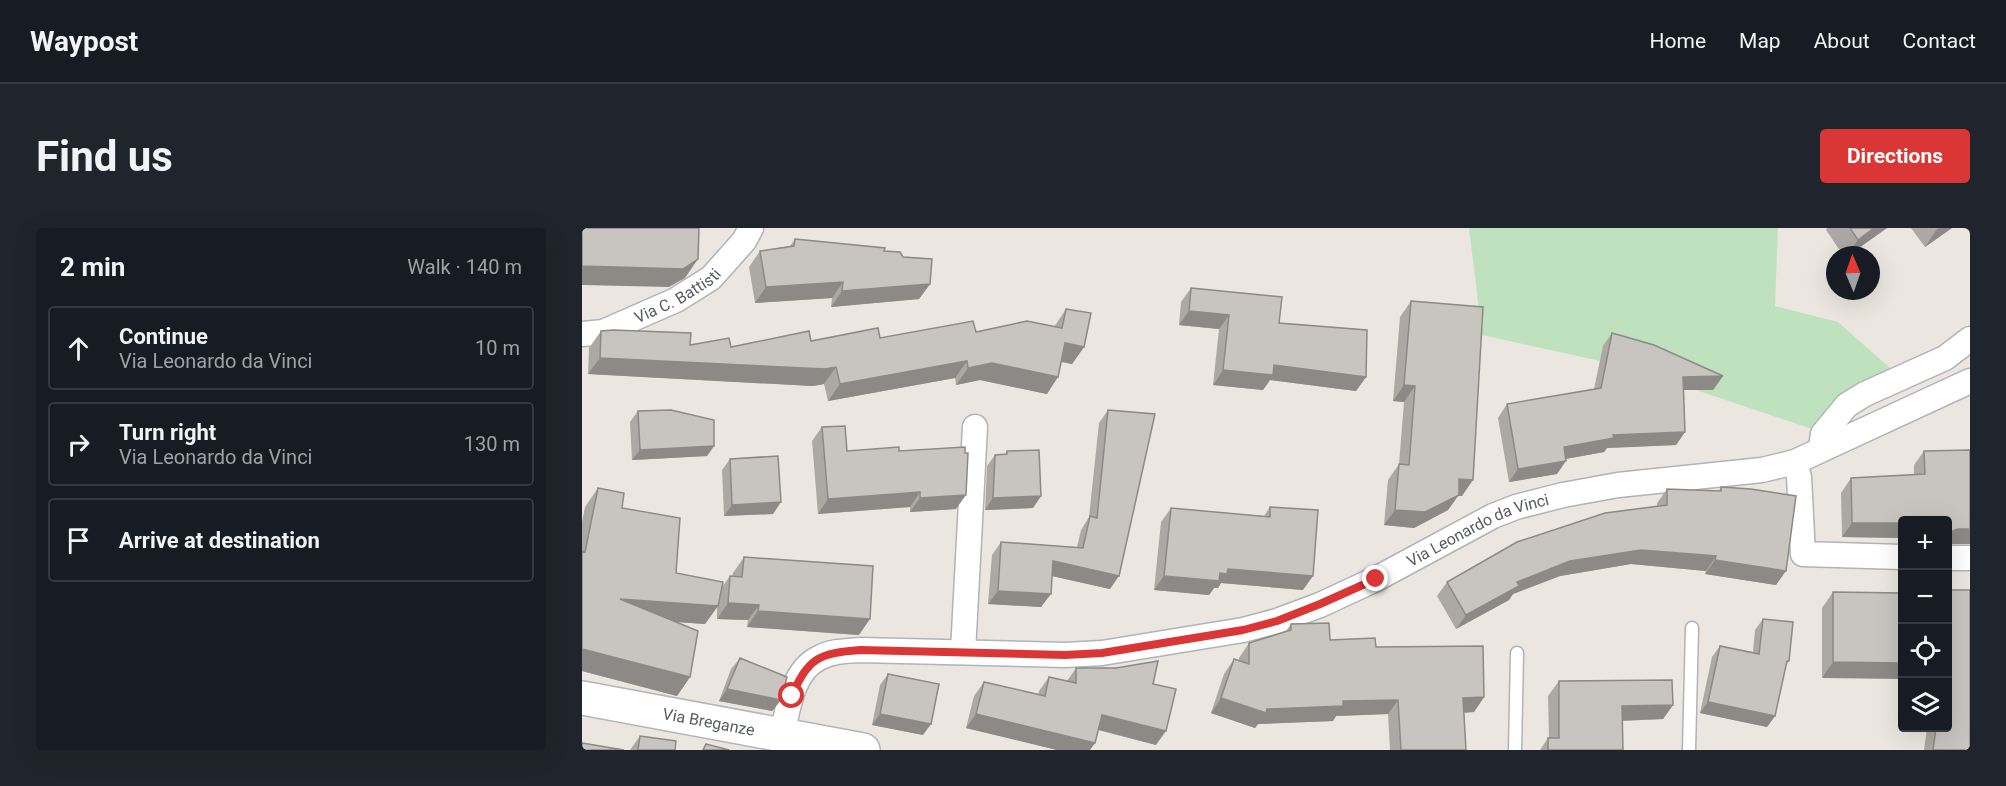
<!DOCTYPE html>
<html lang="en">
<head>
<meta charset="utf-8">
<style>
	:root { --surface:#171b24; --page:#20242c; --text:#f1f3f6; --muted:#9ea1a6; --line:#363941; --accent:#db3636 }
	body { margin:0; font-family:Roboto,sans-serif; background:var(--page); color:var(--text) }
	.controls { position:absolute; right:18px; bottom:18px; display:grid; overflow:hidden; border-radius:6px; box-shadow:0 6px 24px #0002 }
	.controls button { width:54px; height:54px; display:grid; place-items:center; padding:0; border:0; border-bottom:2px solid var(--line); background:var(--surface); color:var(--text); font:30px sans-serif }
	.compass { position:absolute; left:1244px; top:18px; width:54px; height:54px; border-radius:50%; background:var(--surface); box-shadow:0 6px 24px #0002; rotate:358deg }
	.stop { position:absolute; width:18px; height:18px; margin:-14px; border:4px solid #db3636; border-radius:50%; background:#fff }
	.stop.end { background:#db3636; border-color:#fff; box-shadow:0 2px 6px #0008 }
	.list { margin:0; padding:0; list-style:none }
	h2 { display:flex; justify-content:space-between; align-items:center; height:78px; margin:0; padding:0 24px; font-size:26px }
	h2 small { font-size:20px; font-weight:400; color:var(--muted) }
	.list li { display:grid; grid-template-columns:39px 1fr auto; gap:18px; align-items:center; box-sizing:border-box; height:84px; margin:0 12px 12px; padding:0 12px; border:2px solid var(--line); border-radius:6px }
	.list b { display:block; font-size:22px; white-space:nowrap }
	.list p { margin:0; font-size:20px; white-space:nowrap; color:var(--muted) }
	.list em { font-size:20px; font-style:normal; color:var(--muted) }
	.icon { flex:none; width:33px; height:33px; fill:none; stroke:currentColor; stroke-width:2; stroke-linecap:round; stroke-linejoin:round }
	.map { position:relative; flex:none; width:1388px; height:522px; overflow:hidden; border-radius:6px }
	header { display:flex; align-items:center; gap:36px; box-sizing:border-box; height:84px; padding:0 30px; background:var(--surface); border-bottom:2px solid var(--line) }
	header strong { font-size:28px }
	nav { display:flex; gap:33px; margin-inline-start:auto; font-size:21px }
	.intro { display:flex; align-items:center; justify-content:space-between; box-sizing:border-box; height:144px; padding:0 36px }
	h1 { margin:0; font-size:42px }
	.button { padding:15px 27px; border-radius:6px; background:var(--accent); color:#fff; font-size:21px; font-weight:700 }
	main { display:flex; gap:36px; padding:0 36px }
	aside { flex:1; background:var(--surface); border-radius:6px; box-shadow:0 6px 24px #0002 }
	.map>svg:first-child { display:block }
	.green { fill:#c0e1bd }
	.lines { fill:none; stroke-linecap:round; stroke-linejoin:round }
	.lane-casing { stroke:#b0b3b7; stroke-width:15 }
	.street-casing { stroke:#b0b3b7; stroke-width:27 }
	.secondary-casing { stroke:#b2b5ba; stroke-width:36 }
	.lane { stroke:#fff; stroke-width:12 }
	.street { stroke:#fff; stroke-width:24 }
	.secondary { stroke:#fff; stroke-width:33 }
	.wall { fill:#aca9a4 }
	.shaded-wall { fill:#8c8986 }
	.building { fill:#c8c4bf; stroke:#8c8986; stroke-width:1.5 }
	.route { stroke:#db3636; stroke-width:8 }
	.labels { text-anchor:middle; dominant-baseline:central; stroke-width:4.5; stroke-linejoin:round; paint-order:stroke }
	.street-label { font-size:16px; fill:#595c60; stroke:#fff }
</style>
</head>
<body>
<header>
<strong>Waypost</strong>
<nav><a>Home</a><a>Map</a><a>About</a><a>Contact</a></nav>
</header>
<div class="intro"><h1>Find us</h1><a class="button">Directions</a></div>
<main>
<aside>
<h2>2 min<small>Walk · 140 m</small></h2>
<ul class="list">
<li><svg class="icon" aria-label="ahead" viewBox="0 0 24 24"><path d="M12 20V5M6 11l6-6 6 6"/></svg><div><b>Continue</b><p>Via Leonardo da Vinci</p></div><em>10 m</em></li>
<li><svg class="icon" aria-label="right" viewBox="0 0 24 24"><path d="M7 20v-9h11M14 6l5 5-5 5"/></svg><div><b>Turn right</b><p>Via Leonardo da Vinci</p></div><em>130 m</em></li>
<li><svg class="icon" aria-label="arrive" viewBox="0 0 24 24"><path d="M6 21V4h12l-3 4 3 4H6"/></svg><div><b>Arrive at destination</b></div></li>
</ul>
</aside>
<div class="map">
<svg width="1388" height="522" viewBox="0 0 1388 522">
	<rect width="100%" height="100%" fill="#ebe7e0"/>
	<path class="green" d="M 887,0 L 1196,0 L 1193,78 L 1256,94 L 1309,141 L 1257,169 L 1239,204 L 1105,159 L 1114,154 L 900,107 Z"/>
	<g class="lines">
		<g class="lane-casing">
			<path id="lane" d="M 933,522 L 935,425
				M 1107,522 L 1110,400"/>
		</g>
		<g class="street-casing">
			<g id="street">
				<path id="s1" d="M 0,106 L 21,104 L 94,72 L 129,50 L 162,13 L 169,0"/>
				<path d="M 1239,220 L 1241,206 L 1265,177 L 1283,166 L 1363,130 L 1388,111"/>
				<path d="M 1213,234 L 1217,249 L 1221,326 L 1320,329"/>
				<path d="M 1366,330 L 1388,330"/>
				<path d="M 381,424 L 393,199"/>
				<path id="s2" d="M 200,507 C 206,481 210,443 237,430 C 249,423 264,423 278,422 L 483,427 L 520,425 L 661,402 L 695,393 L 738,377 L 794,351 L 911,288 L 934,279 L 981,267 L 1036,257 L 1180,242 L 1213,234 L 1388,153"/>
			</g>
		</g>
		<g class="secondary-casing">
			<g id="secondary">
				<path id="s3" d="M 0,470 L 281,522"/>
			</g>
		</g>
		<use href="#lane" class="lane"/>
		<use href="#street" class="street"/>
		<use href="#secondary" class="secondary"/>
	</g>
	<path class="wall" d="M 1245,0 L 1305,0 L 1267,27 L 1261,27 L 1244,2 Z
		M 1329,0 L 1370,0 L 1343,19 Z
		M 213,11 L 302,23 L 321,29 L 348,56 L 337,71 L 249,79 L 250,70 L 173,75 L 167,39 L 178,23 L 208,18 Z
		M 609,60 L 697,95 L 784,149 L 774,163 L 688,152 L 681,162 L 631,157 L 637,101 L 597,97 L 599,74 Z
		M 829,73 L 880,268 L 876,268 L 866,282 L 832,300 L 802,297 L 806,252 L 817,236 L 822,174 L 811,173 L 818,89 Z
		M 484,81 L 502,119 L 490,136 L 479,134 L 465,166 L 398,152 L 374,157 L 373,150 L 246,173 L 242,156 L 231,158 L 6,146 L 7,120 L 19,103 L 108,117 L 149,119 L 472,99 Z
		M 1030,105 L 1141,148 L 1131,162 L 1101,162 L 1103,204 L 1094,217 L 1025,220 L 1022,224 L 984,231 L 975,246 L 927,254 L 916,190 L 925,176 L 1012,161 L 1021,118 Z
		M 526,182 L 528,361 L 470,348 L 459,379 L 406,376 L 410,327 L 419,314 L 495,319 L 499,302 L 507,289 L 517,195 Z
		M 56,183 L 132,218 L 125,228 L 50,232 L 48,194 Z
		M 240,199 L 265,223 L 317,223 L 374,281 L 328,284 L 328,279 L 236,286 L 230,213 Z
		M 1388,222 L 1388,316 L 1365,316 L 1365,292 L 1320,292 L 1320,310 L 1260,309 L 1259,265 L 1269,250 L 1332,247 L 1332,237 L 1342,223 Z
		M 425,223 L 459,268 L 451,280 L 403,282 L 405,238 L 413,227 L 423,227 Z
		M 148,231 L 191,286 L 142,288 L 140,242 Z
		M 1139,259 L 1194,357 L 1123,346 L 1124,343 L 1049,336 L 978,348 L 931,366 L 927,372 L 874,401 L 855,368 L 865,354 L 1075,278 L 1075,275 L 1085,261 L 1137,263 Z
		M 16,260 L 40,280 L 94,345 L 140,359 L 148,348 L 150,349 L 151,345 L 162,329 L 277,407 L 165,399 L 166,392 L 135,391 L 135,379 L 123,396 L 93,394 L 108,449 L 95,468 L 0,443 L 0,294 L 3,279 Z
		M 688,279 L 721,362 L 639,355 L 636,360 L 632,360 L 627,367 L 572,362 L 579,294 L 589,280 L 682,288 Z
		M 1251,364 L 1320,365 L 1240,450 L 1240,380 Z
		M 1181,391 L 1207,433 L 1204,437 L 1193,488 L 1185,499 L 1118,485 L 1130,429 L 1138,418 L 1171,424 L 1173,402 Z
		M 709,396 L 748,412 L 794,419 L 902,469 L 892,484 L 882,485 L 884,522 L 808,522 L 806,486 L 754,488 L 751,493 L 676,496 L 673,500 L 629,485 L 642,446 L 652,431 L 657,433 L 657,430 L 667,415 L 704,403 Z
		M 158,430 L 199,472 L 190,483 L 137,473 L 149,441 Z
		M 494,440 L 571,456 L 574,517 L 516,502 L 508,522 L 475,522 L 384,500 L 392,468 L 402,454 L 456,467 L 457,463 L 467,449 L 485,453 Z
		M 306,446 L 341,507 L 290,497 L 298,457 Z
		M 977,453 L 1091,477 L 1081,491 L 1040,493 L 1041,522 L 958,522 L 966,510 L 967,510 L 966,468 Z
		M 1345,500 L 1365,500 L 1388,522 L 1342,522 Z
		M 58,508 L 93,522 L 48,522 Z"/>
	<path class="shaded-wall" d="M 1292,0 L 1305,0 L 1267,27 L 1265,27 L 1276,12 Z
		M 1357,0 L 1370,0 L 1343,19 L 1355,1 Z
		M 116,31 L 103,50 L 87,59 L 0,57 L 0,38 Z
		M 261,54 L 250,70 L 173,75 L 184,59 Z
		M 348,56 L 337,71 L 249,79 L 260,63 Z
		M 607,83 L 647,87 L 637,101 L 597,97 Z
		M 483,115 L 502,119 L 490,136 L 472,132 Z
		M 18,130 L 254,139 L 242,156 L 231,158 L 6,146 Z
		M 385,133 L 373,150 L 246,173 L 258,156 Z
		M 410,135 L 476,149 L 465,166 L 398,152 L 374,157 L 386,140 Z
		M 692,137 L 784,149 L 774,163 L 688,152 L 681,162 L 631,157 L 641,142 Z
		M 1141,148 L 1131,162 L 1091,162 L 1101,149 Z
		M 822,157 L 833,158 L 822,174 L 811,173 Z
		M 1103,204 L 1094,217 L 1025,220 L 1022,224 L 972,233 L 982,219 L 1031,207 Z
		M 132,218 L 125,228 L 50,232 L 58,222 Z
		M 984,233 L 975,246 L 927,254 L 936,241 Z
		M 877,251 L 891,252 L 880,268 L 876,268 L 866,282 L 832,300 L 802,297 L 813,282 Z
		M 338,264 L 328,279 L 236,286 L 246,271 Z
		M 384,267 L 374,281 L 328,284 L 338,270 Z
		M 459,268 L 451,280 L 403,282 L 411,270 Z
		M 199,274 L 191,286 L 142,288 L 150,277 Z
		M 1270,295 L 1320,295 L 1320,310 L 1260,309 Z
		M 1376,301 L 1388,301 L 1388,316 L 1365,316 L 1365,305 Z
		M 1059,322 L 1134,328 L 1124,343 L 1049,336 L 978,348 L 931,366 L 927,372 L 874,401 L 884,387 L 935,354 L 988,333 Z
		M 1133,332 L 1204,343 L 1194,357 L 1123,346 Z
		M 471,333 L 537,348 L 528,361 L 461,346 Z
		M 646,341 L 731,348 L 721,362 L 639,355 L 636,360 L 632,360 L 627,367 L 572,362 L 582,348 L 638,345 Z
		M 416,363 L 469,366 L 459,379 L 406,376 Z
		M 38,371 L 136,378 L 123,396 L 25,389 Z
		M 146,375 L 177,377 L 166,392 L 135,391 Z
		M 176,383 L 288,391 L 277,407 L 165,399 Z
		M 0,421 L 108,449 L 95,468 L 0,443 Z
		M 1251,434 L 1320,435 L 1320,451 L 1240,450 Z
		M 145,461 L 199,472 L 190,483 L 137,473 Z
		M 902,469 L 892,484 L 870,485 L 881,470 Z
		M 639,470 L 761,473 L 816,472 L 806,486 L 754,488 L 751,493 L 676,496 L 673,500 L 629,485 Z
		M 1126,474 L 1193,488 L 1185,499 L 1118,485 Z
		M 1091,477 L 1081,491 L 1030,493 L 1040,478 Z
		M 298,486 L 349,496 L 341,507 L 290,497 Z
		M 394,486 L 513,515 L 508,522 L 475,522 L 384,500 Z
		M 520,487 L 584,503 L 574,517 L 510,500 Z"/>
	<path class="building" d="M 0,0 L 117,0 L 116,31 L 101,41 L 0,38 Z
		M 1268,0 L 1292,0 L 1276,12 Z
		M 213,11 L 303,20 L 302,23 L 318,24 L 321,29 L 350,31 L 348,56 L 260,63 L 261,54 L 184,59 L 178,23 L 212,18 Z
		M 609,60 L 700,69 L 697,95 L 785,102 L 784,149 L 692,137 L 691,147 L 641,142 L 647,87 L 607,83 Z
		M 829,73 L 901,79 L 891,252 L 877,251 L 877,267 L 843,284 L 813,282 L 817,236 L 827,237 L 833,158 L 822,157 Z
		M 484,81 L 509,85 L 502,119 L 483,115 L 476,149 L 410,135 L 386,140 L 385,133 L 258,156 L 254,139 L 243,141 L 18,130 L 19,103 L 31,102 L 109,105 L 108,117 L 147,110 L 149,119 L 227,103 L 229,113 L 296,100 L 298,110 L 391,93 L 394,104 L 445,93 L 480,100 Z
		M 1030,105 L 1072,117 L 1141,148 L 1101,149 L 1103,204 L 1031,207 L 1032,210 L 982,219 L 984,233 L 936,241 L 925,176 L 1019,160 Z
		M 89,182 L 132,192 L 132,218 L 58,222 L 56,183 Z
		M 526,182 L 573,186 L 537,348 L 471,333 L 469,366 L 416,363 L 419,314 L 501,320 L 508,288 L 515,290 Z
		M 263,198 L 265,223 L 317,219 L 317,223 L 383,219 L 383,225 L 386,225 L 384,267 L 338,270 L 338,264 L 246,271 L 240,199 Z
		M 457,222 L 459,268 L 411,270 L 413,227 L 425,226 L 425,223 Z
		M 1388,222 L 1388,301 L 1376,301 L 1365,305 L 1365,292 L 1320,292 L 1320,295 L 1270,295 L 1269,250 L 1343,246 L 1342,223 Z
		M 196,228 L 199,274 L 150,277 L 148,231 Z
		M 1139,259 L 1169,261 L 1214,268 L 1204,343 L 1133,332 L 1134,328 L 1059,322 L 988,333 L 935,354 L 937,358 L 884,387 L 865,354 L 935,314 L 1023,285 L 1085,277 L 1085,261 L 1139,263 Z
		M 16,260 L 42,265 L 40,280 L 98,290 L 94,345 L 141,354 L 136,378 L 38,371 L 116,403 L 108,449 L 0,421 L 0,323 L 3,324 Z
		M 688,279 L 736,282 L 731,348 L 646,341 L 645,346 L 638,345 L 637,353 L 582,348 L 589,280 L 688,289 Z
		M 162,329 L 291,338 L 288,391 L 176,383 L 177,377 L 146,375 L 148,348 L 160,349 Z
		M 1365,362 L 1388,362 L 1388,522 L 1351,522 L 1354,500 L 1365,500 Z
		M 1251,364 L 1320,365 L 1320,435 L 1251,434 Z
		M 1181,391 L 1211,394 L 1207,433 L 1205,433 L 1193,488 L 1126,474 L 1138,418 L 1177,426 Z
		M 747,395 L 748,412 L 793,410 L 794,419 L 901,418 L 902,469 L 881,470 L 884,522 L 819,522 L 816,472 L 761,473 L 761,478 L 685,481 L 684,485 L 639,470 L 652,431 L 667,436 L 667,415 L 709,402 L 709,396 Z
		M 158,430 L 205,449 L 199,472 L 145,461 Z
		M 576,433 L 571,456 L 594,461 L 584,503 L 520,487 L 513,515 L 394,486 L 402,454 L 463,468 L 467,449 L 494,455 L 494,440 L 534,440 Z
		M 306,446 L 357,456 L 349,496 L 298,486 Z
		M 1090,452 L 1091,477 L 1040,478 L 1041,522 L 966,522 L 966,510 L 977,510 L 977,453 Z
		M 58,508 L 94,513 L 93,522 L 56,522 Z
		M 0,515 L 42,522 L 0,522 Z
		M 124,516 L 147,522 L 121,522 Z"/>
	<g class="lines">
		<path class="route" d="M 210,468 C 225,430 238,425 278,422 L 483,427 L 520,425 L 661,402 L 695,393 L 738,376 L 794,351"/>
	</g>
	<g class="labels">
		<g class="street-label">
			<text stroke="none"><textPath href="#s1" startOffset="104">Via C. Battisti</textPath></text>
			<text stroke="none"><textPath href="#s2" startOffset="772">Via Leonardo da Vinci</textPath></text>
			<text stroke="none"><textPath href="#s3" startOffset="129">Via Breganze</textPath></text>
		</g>
	</g>
</svg>
<div class="controls">
<button>+</button>
<button>−</button>
<button><svg class="icon" aria-label="locate" viewBox="0 0 24 24"><circle cx="12" cy="12" r="6"/><path d="M12 2v4M12 18v4M2 12h4M18 12h4"/></svg></button>
<button><svg class="icon" aria-label="layers" viewBox="0 0 24 24"><path d="M12 4l9 5-9 5-9-5zM3 14l9 5 9-5"/></svg></button>
</div>
<svg class="compass" viewBox="-18 -18 36 36"><path d="M0-13l5 13h-10z" fill="#e53935"/><path d="M0 13l5-13h-10z" fill="#9ea1a6"/></svg>
<div class="stop" style="left:210px;top:468px"></div>
<div class="stop end" style="left:794px;top:351px"></div>
</div>
</main>
</body>
</html>
